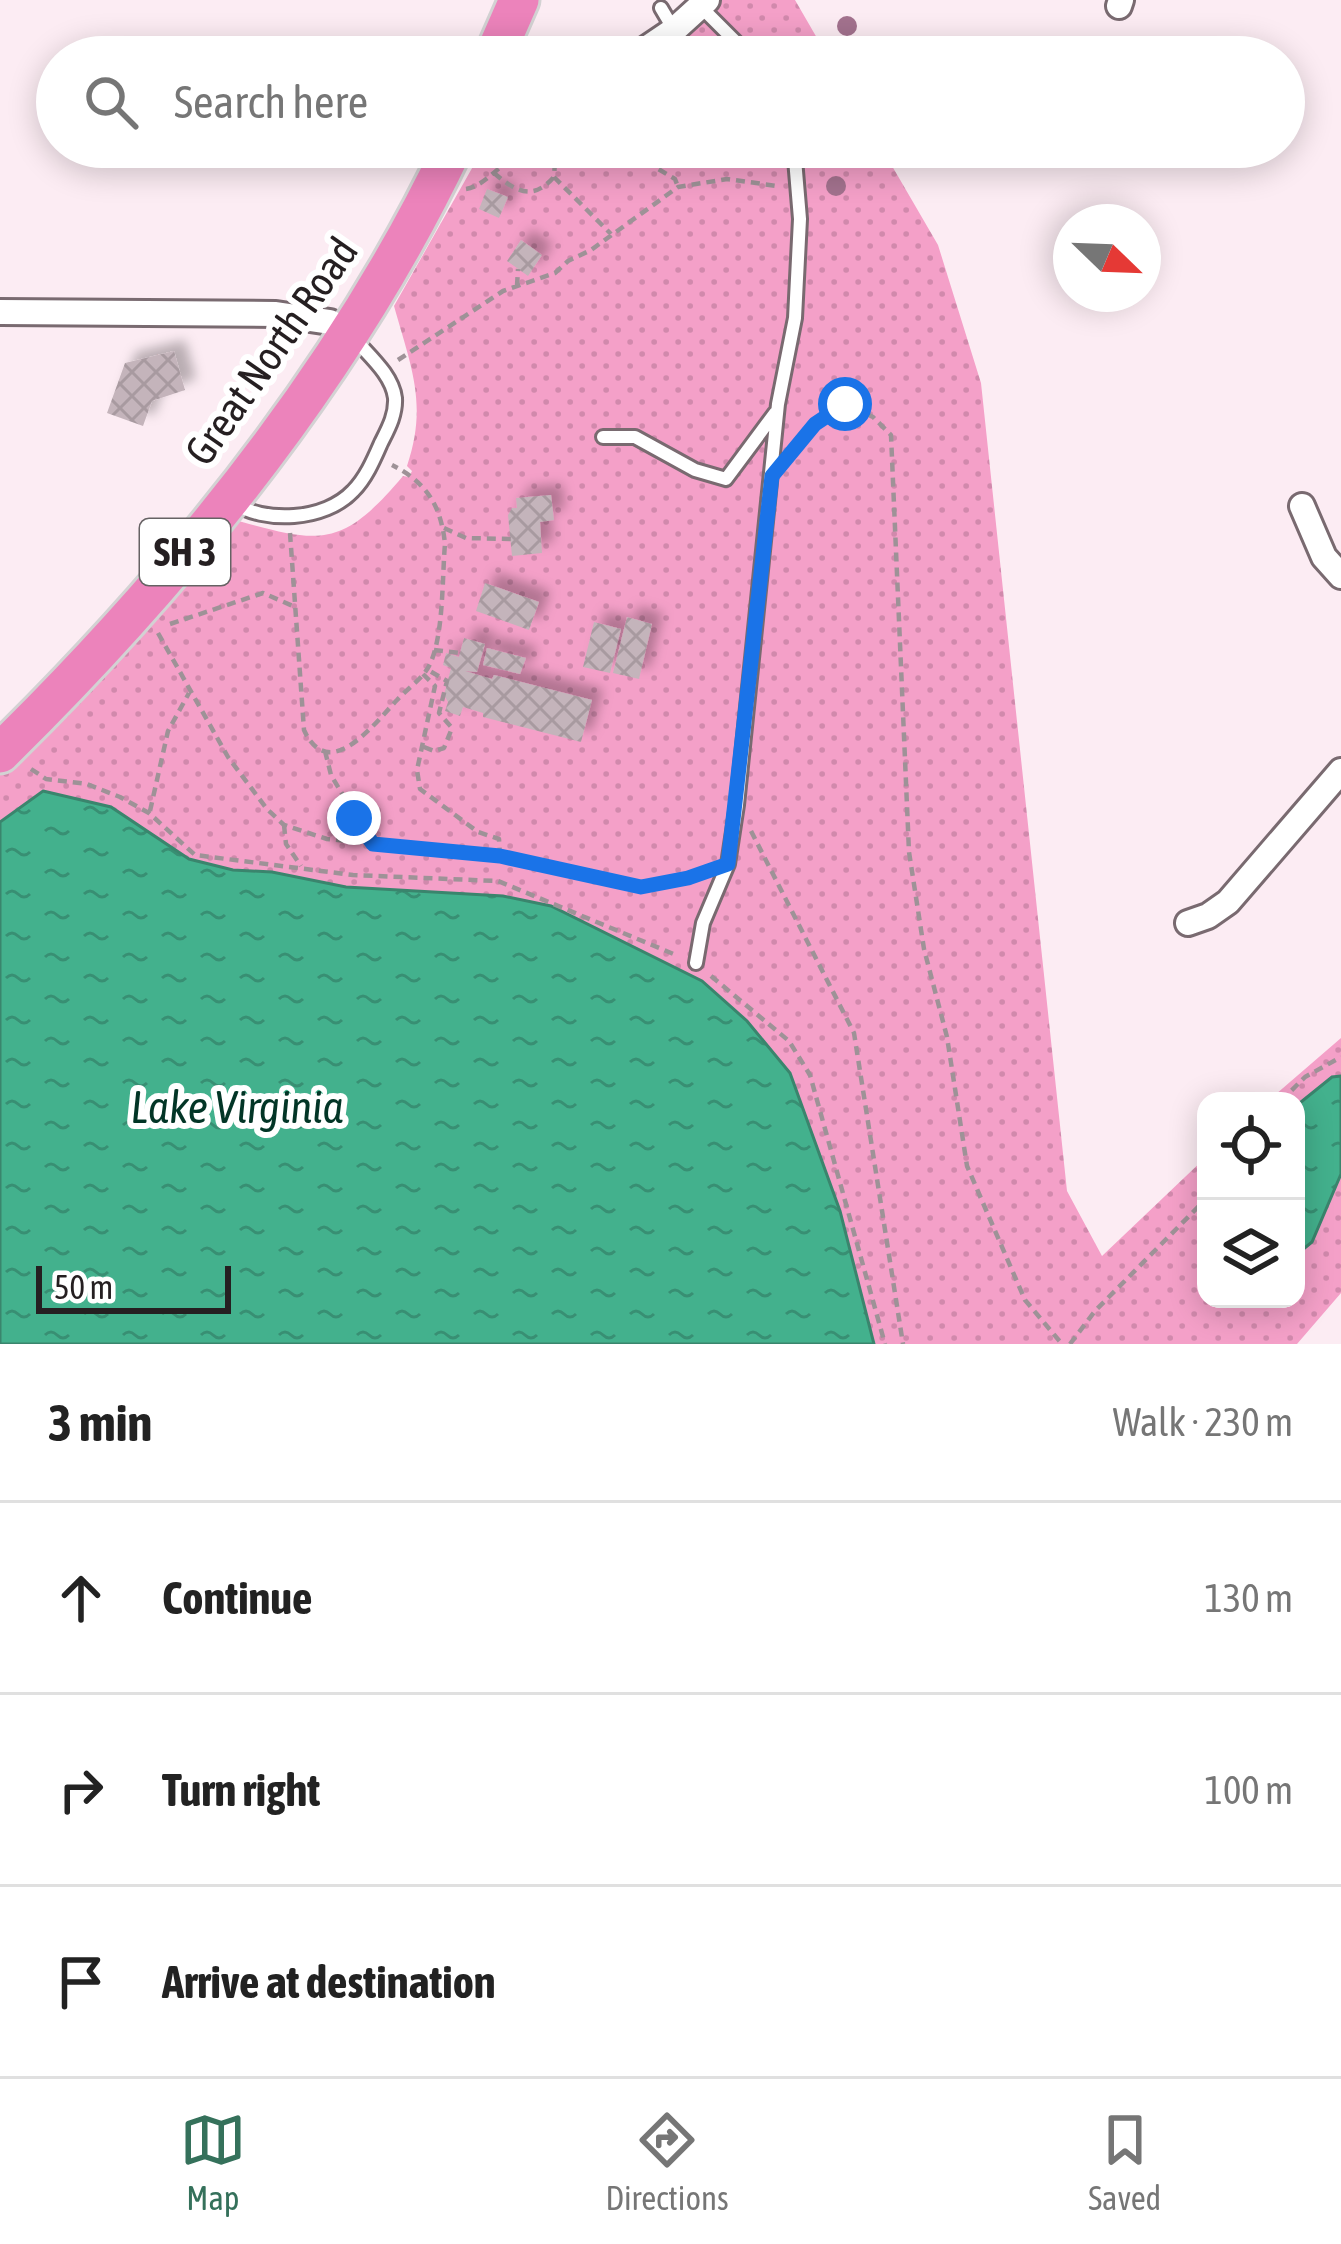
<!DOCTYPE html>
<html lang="en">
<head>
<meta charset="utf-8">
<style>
	:root { --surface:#fff; --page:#f6f6f6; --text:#222; --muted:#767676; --line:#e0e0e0; --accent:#35715b }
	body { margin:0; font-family:"Asap Condensed",sans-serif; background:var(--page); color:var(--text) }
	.controls { position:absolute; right:36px; bottom:36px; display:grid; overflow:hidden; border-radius:24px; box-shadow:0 6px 30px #0003 }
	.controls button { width:108px; height:108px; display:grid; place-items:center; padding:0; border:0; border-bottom:3px solid var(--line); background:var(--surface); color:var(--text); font:60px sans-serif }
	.compass { position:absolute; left:1053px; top:204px; width:108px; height:108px; border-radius:50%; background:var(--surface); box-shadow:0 6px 30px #0003; rotate:113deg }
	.scale { position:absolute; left:36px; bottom:30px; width:195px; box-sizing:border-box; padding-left:12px; border:6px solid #251f21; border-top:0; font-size:33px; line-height:42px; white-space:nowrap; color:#251f21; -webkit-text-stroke:9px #fff; paint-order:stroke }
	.stop { position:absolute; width:36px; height:36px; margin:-27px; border:9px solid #1a73e8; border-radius:50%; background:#fff }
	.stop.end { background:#1a73e8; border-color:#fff; box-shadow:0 3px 12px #0008 }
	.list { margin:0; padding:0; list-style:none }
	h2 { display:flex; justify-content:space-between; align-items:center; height:156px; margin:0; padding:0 48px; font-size:51px }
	h2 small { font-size:39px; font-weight:400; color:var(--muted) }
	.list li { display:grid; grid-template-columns:78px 1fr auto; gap:36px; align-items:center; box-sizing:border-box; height:192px; padding:0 48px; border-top:3px solid var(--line) }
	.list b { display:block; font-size:45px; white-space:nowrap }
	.list em { font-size:39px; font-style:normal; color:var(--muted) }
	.icon { flex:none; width:66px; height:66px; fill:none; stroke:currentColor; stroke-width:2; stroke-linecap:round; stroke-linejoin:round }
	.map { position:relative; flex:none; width:1341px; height:1344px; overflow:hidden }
	.search { position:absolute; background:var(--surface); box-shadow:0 6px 30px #0003; left:36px; right:36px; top:36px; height:132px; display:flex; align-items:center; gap:30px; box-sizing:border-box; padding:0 42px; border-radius:66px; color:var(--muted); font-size:45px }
	.sheet { height:732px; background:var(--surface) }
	nav { display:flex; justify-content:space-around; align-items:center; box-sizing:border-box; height:168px; border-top:3px solid var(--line); background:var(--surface); font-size:33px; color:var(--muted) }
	nav a { display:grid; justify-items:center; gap:6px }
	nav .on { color:var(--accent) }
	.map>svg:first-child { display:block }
	.park { fill:url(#park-dots) }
	.water { fill:url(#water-ripples); stroke:#3a856d; stroke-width:3 }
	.building { fill:url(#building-cross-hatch); filter:url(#shadow) }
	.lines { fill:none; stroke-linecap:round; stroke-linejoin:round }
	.service-casing { stroke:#796a70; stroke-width:18 }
	.minor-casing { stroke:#796a70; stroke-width:30 }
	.trunk-casing { stroke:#d3d2d3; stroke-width:45 }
	.path { stroke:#9e9297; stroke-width:4.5; stroke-dasharray:9 6; stroke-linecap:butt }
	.service { stroke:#fff; stroke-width:12 }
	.minor { stroke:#fff; stroke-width:24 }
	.trunk { stroke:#ec83bb; stroke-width:39 }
	.tree { fill:#a3728e }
	.route { stroke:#1a73e8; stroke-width:15 }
	.labels { text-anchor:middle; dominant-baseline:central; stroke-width:12; stroke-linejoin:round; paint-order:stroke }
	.shield { fill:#fff; stroke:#666264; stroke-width:3 }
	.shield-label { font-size:39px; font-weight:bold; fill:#251f21 }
	.street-label { font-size:42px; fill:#251f21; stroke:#fff }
	.water-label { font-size:45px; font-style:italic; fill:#023526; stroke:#fff }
</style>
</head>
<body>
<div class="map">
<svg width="1341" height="1344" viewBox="0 0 1341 1344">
	<defs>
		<pattern id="park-dots" width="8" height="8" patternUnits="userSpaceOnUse" patternTransform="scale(3)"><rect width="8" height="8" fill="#f4a0c8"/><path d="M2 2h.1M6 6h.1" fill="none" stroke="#d189ac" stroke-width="1.8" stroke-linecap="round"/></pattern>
		<pattern id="water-ripples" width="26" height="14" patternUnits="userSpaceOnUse" patternTransform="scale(3)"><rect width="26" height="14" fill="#43b18d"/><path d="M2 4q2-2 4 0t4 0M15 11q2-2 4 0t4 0" fill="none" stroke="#388f73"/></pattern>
		<pattern id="building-cross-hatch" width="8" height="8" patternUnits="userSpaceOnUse" patternTransform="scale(3)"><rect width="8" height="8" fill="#c4b4bb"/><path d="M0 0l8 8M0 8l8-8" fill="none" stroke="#a89aa0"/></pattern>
		<filter id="shadow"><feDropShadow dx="11" dy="-11" stdDeviation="6" flood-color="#0004"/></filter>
	</defs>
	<rect width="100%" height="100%" fill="#fcecf3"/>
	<path class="park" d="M 711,0 L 795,0 L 828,57 L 664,57 Z
		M 484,147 L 881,147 L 938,245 L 981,383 L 1067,1191 L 1102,1256 L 1206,1157 L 1206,1299 L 1296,1299 L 1296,1101 L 1268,1101 L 1341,1038 L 1341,1293 L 1297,1344 L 0,1344 L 0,771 L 231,519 C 319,543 340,551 403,476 L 409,477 L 412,471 L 407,466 C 428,404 411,367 394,306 Z"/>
	<path class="water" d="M 43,791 L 111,807 L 189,859 L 233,870 L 272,872 L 346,887 L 503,896 L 551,906 L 702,981 L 747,1021 L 790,1073 L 840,1211 L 874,1344 L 0,1344 L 0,822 Z
		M 1341,1076 L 1341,1174 L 1312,1242 L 1296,1255 L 1296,1106 L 1332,1077 Z"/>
	<path class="building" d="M 487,189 L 508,197 L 499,218 L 479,209 Z
		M 521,240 L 542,255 L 528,276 L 507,261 Z
		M 174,351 L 185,390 L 152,401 L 143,426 L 107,413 L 125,363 Z
		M 551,495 L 554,520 L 540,522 L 542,553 L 512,556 L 508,515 L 512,508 L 517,508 L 516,498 Z
		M 485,583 L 539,602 L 529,630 L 476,611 Z
		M 627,617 L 652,624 L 639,679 L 613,673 Z
		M 594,622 L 621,629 L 610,673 L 583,667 Z
		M 464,638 L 485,644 L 477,672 L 465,671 L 492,679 L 494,675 L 592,700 L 581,742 L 483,717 L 483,713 L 463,707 L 460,716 L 445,711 L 448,702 L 444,695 L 451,668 L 443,665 L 446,653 L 459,657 Z
		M 487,648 L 526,658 L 520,674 L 483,665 Z"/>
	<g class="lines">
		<g class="service-casing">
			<path id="service" d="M 701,7 L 751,57
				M 661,8 L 674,30
				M 603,437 L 635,437 L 695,470 L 726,479 L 775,413
				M 232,502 C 264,524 325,521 353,491 C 366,478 374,459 381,443 C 388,429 396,415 395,398 C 392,374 368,355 353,337
				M 696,963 L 703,923 L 728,864 L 737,805 L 778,404 L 795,318 L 800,219 L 794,147"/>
		</g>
		<g class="minor-casing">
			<path id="minor" d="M 1119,6 L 1121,0
				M 634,57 L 674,30 L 707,0
				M 0,312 L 276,314 L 330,322 L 349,332
				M 1302,506 L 1324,557 L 1341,576
				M 1188,923 L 1208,916 L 1228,902 L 1341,771"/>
		</g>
		<g class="trunk-casing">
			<path id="trunk" d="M 494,57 L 519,0
				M 0,753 C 179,577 345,375 453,147"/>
		</g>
		<path class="path" d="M 556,147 L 554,177 L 611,234
			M 646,147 L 645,161 L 675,179 L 678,187
			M 494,173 C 516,192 533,201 554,177
			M 466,189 C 487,186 505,157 529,147
			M 517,286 L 518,269
			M 398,360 L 503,291 L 555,273 L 568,261 L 591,250 L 678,187 L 727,179 L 777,186
			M 795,445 L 815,424 L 845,403 L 873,417 L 891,435 L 909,852 L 924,949 L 947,1037 L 967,1166 L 1025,1300 L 1062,1344
			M 444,528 L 466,538 L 511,539
			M 290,533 L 304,730 C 329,785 375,723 397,700 C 406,690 423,678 429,666 C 444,637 442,577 445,544 C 441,505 426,482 392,465
			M 170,624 L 263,593 L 293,606
			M 158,633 L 228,757 L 267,809 L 284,825 L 327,839 L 500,856 L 641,887 L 705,872
			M 434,650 L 460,653
			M 423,674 L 435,686 L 417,770 L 420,789 L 478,832 L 499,839 L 500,856
			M 424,747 L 434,751 L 444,748 L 452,728 L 439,713 L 447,681 L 428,670
			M 325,751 L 331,775 L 370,841
			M 31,769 L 46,779 L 87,784 L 120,797 L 149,813 L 195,855 L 353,875 L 498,881 L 676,955
			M 150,811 L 168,731 L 189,693
			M 284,825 L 286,844 L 301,866
			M 751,831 L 854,1033 L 903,1344
			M 711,976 L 789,1041 L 810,1075 L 885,1344
			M 1281,1101 L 1305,1077 L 1341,1057
			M 1070,1344 L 1095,1311 L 1202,1203 L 1206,1192"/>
		<use href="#service" class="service"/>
		<use href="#minor" class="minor"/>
		<use href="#trunk" class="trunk"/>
	</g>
	<g class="tree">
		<circle cx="847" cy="26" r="10"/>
		<circle cx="836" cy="186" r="10"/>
	</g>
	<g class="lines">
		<path class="route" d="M 354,818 L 373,844 L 500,856 L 641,887 L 688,878 L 728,864 L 772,476 L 815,424 L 845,404"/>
	</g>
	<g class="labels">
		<rect class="shield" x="140" y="519" width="90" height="66" rx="9"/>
		<g class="shield-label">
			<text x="185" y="552">SH 3</text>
		</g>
		<g class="street-label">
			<text transform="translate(271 351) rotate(-55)">Great North Road</text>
		</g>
		<g class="water-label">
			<text x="237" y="1107">Lake Virginia</text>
		</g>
	</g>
</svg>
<div class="controls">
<button><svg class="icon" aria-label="locate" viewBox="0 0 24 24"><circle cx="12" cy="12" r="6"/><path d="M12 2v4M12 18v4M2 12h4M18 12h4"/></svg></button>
<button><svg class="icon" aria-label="layers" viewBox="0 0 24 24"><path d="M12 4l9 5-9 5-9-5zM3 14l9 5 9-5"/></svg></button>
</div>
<svg class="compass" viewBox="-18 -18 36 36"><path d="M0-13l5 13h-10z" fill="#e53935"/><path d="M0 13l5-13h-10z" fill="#767676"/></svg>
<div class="scale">50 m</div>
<div class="stop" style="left:845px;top:404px"></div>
<div class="stop end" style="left:354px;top:818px"></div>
<div class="search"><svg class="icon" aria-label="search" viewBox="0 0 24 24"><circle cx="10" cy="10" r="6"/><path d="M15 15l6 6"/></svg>Search here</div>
</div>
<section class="sheet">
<h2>3 min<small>Walk · 230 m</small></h2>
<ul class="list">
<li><svg class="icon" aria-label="ahead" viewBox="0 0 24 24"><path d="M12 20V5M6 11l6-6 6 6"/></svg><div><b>Continue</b></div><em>130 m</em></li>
<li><svg class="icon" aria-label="right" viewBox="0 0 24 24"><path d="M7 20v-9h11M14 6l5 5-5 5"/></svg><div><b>Turn right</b></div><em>100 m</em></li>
<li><svg class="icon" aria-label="arrive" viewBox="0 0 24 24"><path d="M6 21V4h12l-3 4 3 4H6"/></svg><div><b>Arrive at destination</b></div></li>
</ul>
</section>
<nav>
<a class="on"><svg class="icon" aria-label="map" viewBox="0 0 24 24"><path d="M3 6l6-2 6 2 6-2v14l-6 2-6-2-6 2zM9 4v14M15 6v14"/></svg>Map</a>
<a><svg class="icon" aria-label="directions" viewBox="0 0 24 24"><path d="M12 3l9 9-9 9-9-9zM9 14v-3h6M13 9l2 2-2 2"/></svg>Directions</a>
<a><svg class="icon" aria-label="saved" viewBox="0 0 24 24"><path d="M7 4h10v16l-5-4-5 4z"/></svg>Saved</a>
</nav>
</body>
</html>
